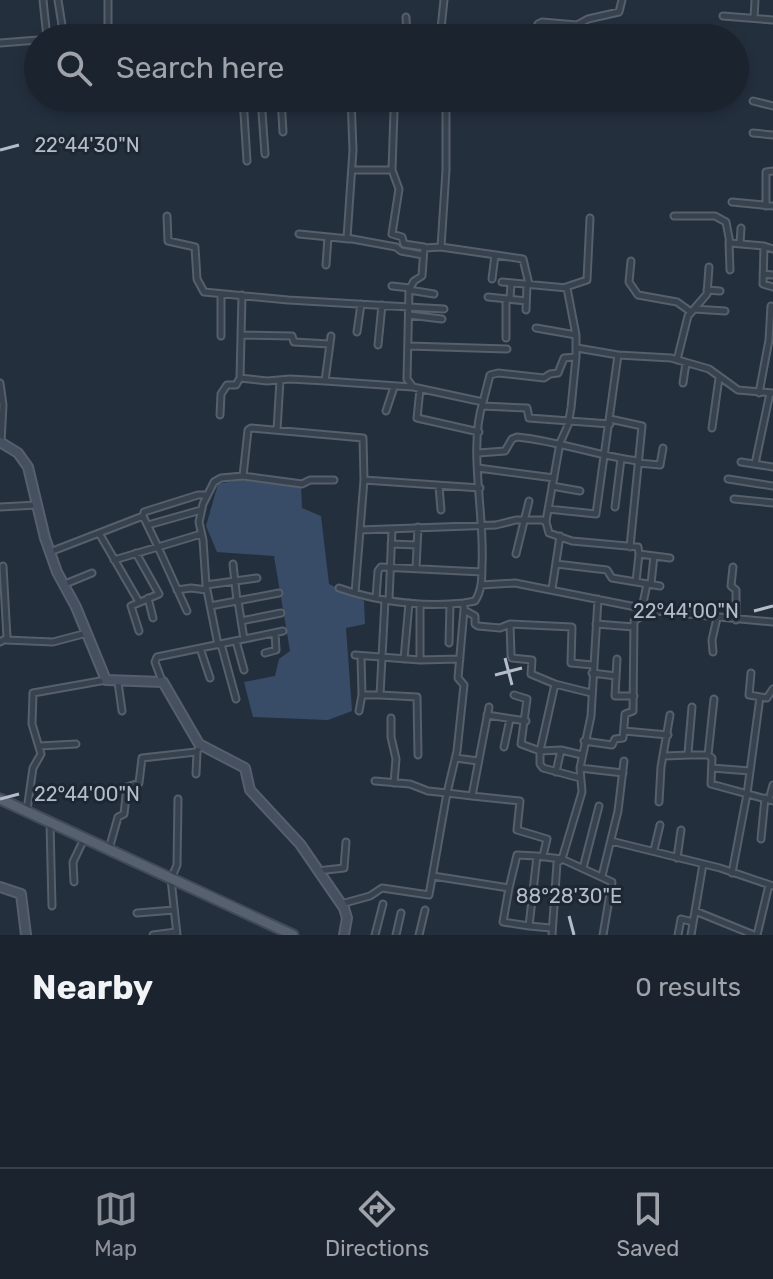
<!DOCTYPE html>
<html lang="en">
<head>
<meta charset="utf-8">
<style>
	:root { --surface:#1b232e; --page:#282f3a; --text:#f1f3f6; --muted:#a0a4aa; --line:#39404a; --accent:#8c9099 }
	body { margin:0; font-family:Rubik,sans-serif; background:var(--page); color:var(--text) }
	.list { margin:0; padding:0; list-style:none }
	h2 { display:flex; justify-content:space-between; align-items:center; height:104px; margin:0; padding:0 32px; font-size:34px }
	h2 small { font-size:26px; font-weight:400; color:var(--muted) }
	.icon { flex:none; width:44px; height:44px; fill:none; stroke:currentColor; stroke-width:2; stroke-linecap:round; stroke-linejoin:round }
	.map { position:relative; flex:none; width:773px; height:935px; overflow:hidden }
	.search { position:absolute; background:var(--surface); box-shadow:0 4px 12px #0003; left:24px; right:24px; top:24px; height:88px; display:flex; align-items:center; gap:20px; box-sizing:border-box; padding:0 28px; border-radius:44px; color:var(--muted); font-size:30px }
	.sheet { height:232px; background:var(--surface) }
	nav { display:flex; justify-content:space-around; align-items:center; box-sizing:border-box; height:112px; border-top:2px solid var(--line); background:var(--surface); font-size:22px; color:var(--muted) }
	nav a { display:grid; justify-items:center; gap:4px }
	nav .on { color:var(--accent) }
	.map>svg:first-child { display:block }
	.water { fill:#394c67 }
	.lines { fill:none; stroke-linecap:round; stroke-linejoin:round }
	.street-casing { stroke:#565f6c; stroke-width:9 }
	.secondary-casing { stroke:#565f6c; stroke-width:12 }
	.primary-casing { stroke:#414a57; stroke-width:13 }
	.street { stroke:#38414e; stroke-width:5 }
	.secondary { stroke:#465061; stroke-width:8 }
	.primary { stroke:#56606e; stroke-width:9 }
	.ticks { fill:none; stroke:#b4bcc9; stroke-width:3 }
	.ticks-label { font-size:20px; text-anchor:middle; fill:#b4bcc9; stroke:#1d2633; stroke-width:6; stroke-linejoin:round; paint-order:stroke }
</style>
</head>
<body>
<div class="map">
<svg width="773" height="935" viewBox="0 0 773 935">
	<rect width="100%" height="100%" fill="#242f3e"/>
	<path class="water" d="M 240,480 L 301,485 L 302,508 L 321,516 L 329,584 L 364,601 L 365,624 L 346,628 L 352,711 L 328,720 L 253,717 L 244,682 L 275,676 L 279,659 L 290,651 L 274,556 L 217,552 L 206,526 L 218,484 Z"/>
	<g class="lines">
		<g class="street-casing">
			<path id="street" d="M 43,0 L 47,38
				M 58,0 L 64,38
				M 723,16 L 773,20
				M 406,17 L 407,38
				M 754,18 L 755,0
				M 577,25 L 578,38
				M 108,38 L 108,0
				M 440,38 L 444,0
				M 535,38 L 538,24 L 542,22 L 577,25 L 588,19 L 619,12 L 622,0
				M 0,43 L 38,40
				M 243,98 L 247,161
				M 261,98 L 265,154
				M 281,98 L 283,132
				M 351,98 L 353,150 L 347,238 L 396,247 L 401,251 L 423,255
				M 363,98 C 389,103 418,107 444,103 L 448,98
				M 753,101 L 773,106
				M 387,102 L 394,111 L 392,170 L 399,189 L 392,234 L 402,237 L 404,244 L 424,247
				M 753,133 L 773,135
				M 352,170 L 391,170
				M 732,202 L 773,206
				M 766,206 L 766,172 L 773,171
				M 167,216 L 168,241 L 195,247 L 197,279 L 204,292 L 288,300 L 444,309
				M 674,216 L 715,216 L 726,222 L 730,243 L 764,246 L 773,249
				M 299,234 L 349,239
				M 729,242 L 730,270
				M 740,244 L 741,228
				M 764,246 L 763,284 L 773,287
				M 441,247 L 446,170 L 446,110 L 441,103
				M 631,261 L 629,282 L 638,295 L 677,302 L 691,312
				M 326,265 L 328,237
				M 763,274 L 773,275
				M 492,279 L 495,255
				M 502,282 L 567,288 L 576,335
				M 529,284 L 523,259 L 441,247 L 424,248 L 422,276 L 414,281 L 409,290 L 407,379 L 413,387 L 483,402 C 468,448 485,515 482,565 C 482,578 482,590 475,601 L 464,603 L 464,610 L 475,616 L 475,624 L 478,626 L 500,628 L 510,624 L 572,627 L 571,663 L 593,665
				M 392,286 L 410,288
				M 566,287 L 587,280 L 590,218
				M 409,290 L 434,294
				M 707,290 L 720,291
				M 221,294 L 221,336
				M 242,295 L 240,378 L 267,381 L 290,379 L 325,381
				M 488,297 L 526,301
				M 510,299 L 511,283
				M 694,309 L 725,311
				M 526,310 L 527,284
				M 409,315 L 442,319
				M 536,328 L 576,335 L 576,357
				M 357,332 L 361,304
				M 241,335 L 292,336 L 294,342 L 329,344
				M 331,336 L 325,381 L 412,387
				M 506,338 L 506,299
				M 378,345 L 382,305
				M 409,346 L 507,349
				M 577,348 L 618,355 L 671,358 L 709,369 L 738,390 L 773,393
				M 677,360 L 688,316 L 707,294 L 709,267
				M 0,383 L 3,405 L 1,442
				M 683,383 L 686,363
				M 420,389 L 417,418 L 479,432
				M 759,393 L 769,340 L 771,306
				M 483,402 L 490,375 L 498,373 L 544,378 L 550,374 L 558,373 L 564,358 L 576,357 L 571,408 L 568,425 L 560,443 L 546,521
				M 482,406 L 527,408 L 529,418 L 610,424
				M 386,411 L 394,387
				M 220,415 L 221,394 L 227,385 L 236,385 L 240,378
				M 610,419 L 642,426 L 630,547
				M 712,428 L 719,378
				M 277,430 L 280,380
				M 478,453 L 505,451 L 512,439 L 517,437 C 559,441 597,456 638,461
				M 741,462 L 773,467
				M 638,463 L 660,465 L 663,448
				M 755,464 L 770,393
				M 478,468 L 554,478
				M 728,479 L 773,486
				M 334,480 L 310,480 L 302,484 L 243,476 L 248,430 L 251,428 L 363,438 L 364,480 L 355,593
				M 364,480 L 480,488
				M 439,486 L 441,510
				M 552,486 L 580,491
				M 734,499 L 773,503
				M 0,507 L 37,505
				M 615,507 L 621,459
				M 548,509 L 596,514 L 618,355
				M 143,516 L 144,512 L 198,495 L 207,495
				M 148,525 L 201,510
				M 360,530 L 496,525 L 516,520 L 542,520 L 546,522 L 549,533 L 572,541 L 638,547 L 639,554
				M 99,533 L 139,602
				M 391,544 L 417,545
				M 50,552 L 143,516 L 158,547 L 201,534
				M 136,553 L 159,594 L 131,606 L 139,631
				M 516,554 L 529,501
				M 114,560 L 158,547 L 187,611
				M 233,564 L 237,601
				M 556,564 L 607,570 L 612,578 L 660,586
				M 733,567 L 731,586 L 736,590 L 736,620
				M 416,568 L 418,527
				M 636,582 L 639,554 L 670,558
				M 65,584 L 92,573
				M 651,584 L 654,556
				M 206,585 L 257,578
				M 481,585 L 515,583 L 656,611 L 773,622
				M 339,588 C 379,602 422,607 464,603
				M 552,589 L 560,536
				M 177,590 L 191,588 L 207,590
				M 148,598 L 153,618
				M 376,598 L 378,571 L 381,567 L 482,572
				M 385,600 L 380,695 L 417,697 L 418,755
				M 389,600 L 392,529
				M 238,601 L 244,639
				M 210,606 L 279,593
				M 642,608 L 647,584
				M 464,610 L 458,678 L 464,685 L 457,751 L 447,793 L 472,796
				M 241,621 L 281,613
				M 510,624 L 511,655 L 512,658 L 532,660 L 531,674 L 555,684 L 591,693
				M 596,624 L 634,627
				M 6,640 L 53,642 L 87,633
				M 236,641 L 244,670
				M 0,642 L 7,638 L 3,566
				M 449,643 L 450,604
				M 221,644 L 236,699
				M 218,645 L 206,585 L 203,540 L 199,522 L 203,504 L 214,482 L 221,478 L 243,476
				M 200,648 L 210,678
				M 713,652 L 712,640 L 717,618
				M 265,653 L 276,650 L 275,633
				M 355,655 L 420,660 L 460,659
				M 361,656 L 362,695
				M 404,659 L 409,603
				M 617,659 L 615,696 L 634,696
				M 420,660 L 420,604
				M 592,673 L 616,676
				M 751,673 L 749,695 L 767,698 L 773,689
				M 162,681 L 155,662 L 157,657 L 283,631
				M 118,682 L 122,711
				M 555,684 L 540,751 L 561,750 L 582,755
				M 514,695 L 527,699 L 521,744 L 540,751 L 540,764 L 543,768 L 580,778
				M 489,707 L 472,796 L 520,801 L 517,830 L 547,839 L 543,856
				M 692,707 L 688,753 L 690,755 L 708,755 L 712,758 L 711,784 L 773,801
				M 359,711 L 362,695 L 380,695
				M 487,715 L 526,721
				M 391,718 L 391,737 L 396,759 L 394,783
				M 624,731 L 668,735
				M 584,741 L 612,745 L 615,739 L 623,738 L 625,714 L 633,711 L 634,621 L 642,616 L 645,609
				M 40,746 L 76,744
				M 504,747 L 510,719
				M 708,755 L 714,699
				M 664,756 L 690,755
				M 456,758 L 478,761
				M 580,768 L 623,773
				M 712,768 L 750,771
				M 556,772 L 561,750
				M 196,774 L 197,752
				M 769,800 L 773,785
				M 659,802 L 661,767 L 670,715
				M 27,810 L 33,768 L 41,754 L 32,724 L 33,693 L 106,680
				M 50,823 L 52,906
				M 761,839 L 765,798
				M 611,841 L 720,868 L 773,886
				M 109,849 L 118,817 L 124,814 L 127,787 L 139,783 L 142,758 L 196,752 L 201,746
				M 654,850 L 660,825
				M 677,858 L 681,830
				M 583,868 L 599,806
				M 317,871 L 344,868 L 346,842
				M 732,873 L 747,794 L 760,697
				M 433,876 L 509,888 L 503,922 L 529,926
				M 602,876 L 618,811 L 624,761
				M 74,882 L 73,862 L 84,839
				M 509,888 L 517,855 L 537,856
				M 341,904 L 370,896 L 382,888 L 429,895 L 447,793 L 428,791 L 410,784 L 375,781
				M 695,911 L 754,935
				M 137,913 L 174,910
				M 551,928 L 529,926 L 537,856 L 562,859 L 612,882 L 603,935
				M 153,935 L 176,932
				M 177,935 L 171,879 L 177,865 L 178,799
				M 375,935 L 383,904
				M 396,935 L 401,913
				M 419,935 L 425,910
				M 552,935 L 557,863 L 562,859 L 582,792 L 580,768 L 591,716 L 598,599
				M 678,935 L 681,919 L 693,922
				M 691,935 L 703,864
				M 757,935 L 769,885"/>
		</g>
		<g class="secondary-casing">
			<path id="secondary" d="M 0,442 L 18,453 L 28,467 L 45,538 L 57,572 L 76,607 L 106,680 L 163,682 L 199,744 L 245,768 L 250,790 L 300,844 L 344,908 L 347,918 L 344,935
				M 0,887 L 21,894 L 26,935"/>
		</g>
		<g class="primary-casing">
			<path id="primary" d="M 0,799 L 293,935"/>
		</g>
		<use href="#street" class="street"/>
		<use href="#secondary" class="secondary"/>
		<use href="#primary" class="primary"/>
	</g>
	<path class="ticks" d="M 0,150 L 19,145M 754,611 L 773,606M 505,658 L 512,685M 495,675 L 522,668M 0,799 L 19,794M 569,916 L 574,935"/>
	<g class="ticks-label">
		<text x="87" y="152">22°44'30"N</text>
		<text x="686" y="618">22°44'00"N</text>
		<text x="87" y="801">22°44'00"N</text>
		<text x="569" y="903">88°28'30"E</text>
	</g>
</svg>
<div class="search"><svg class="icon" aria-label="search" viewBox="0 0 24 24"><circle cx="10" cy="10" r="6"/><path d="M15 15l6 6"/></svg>Search here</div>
</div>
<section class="sheet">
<h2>Nearby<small>0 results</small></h2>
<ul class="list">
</ul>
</section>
<nav>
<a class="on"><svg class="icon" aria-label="map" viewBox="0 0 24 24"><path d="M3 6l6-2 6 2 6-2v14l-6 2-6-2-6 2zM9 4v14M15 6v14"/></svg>Map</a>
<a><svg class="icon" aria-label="directions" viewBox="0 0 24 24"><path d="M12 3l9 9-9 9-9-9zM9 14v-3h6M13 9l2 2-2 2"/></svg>Directions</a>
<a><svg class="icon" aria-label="saved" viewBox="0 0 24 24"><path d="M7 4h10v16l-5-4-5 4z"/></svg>Saved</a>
</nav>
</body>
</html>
